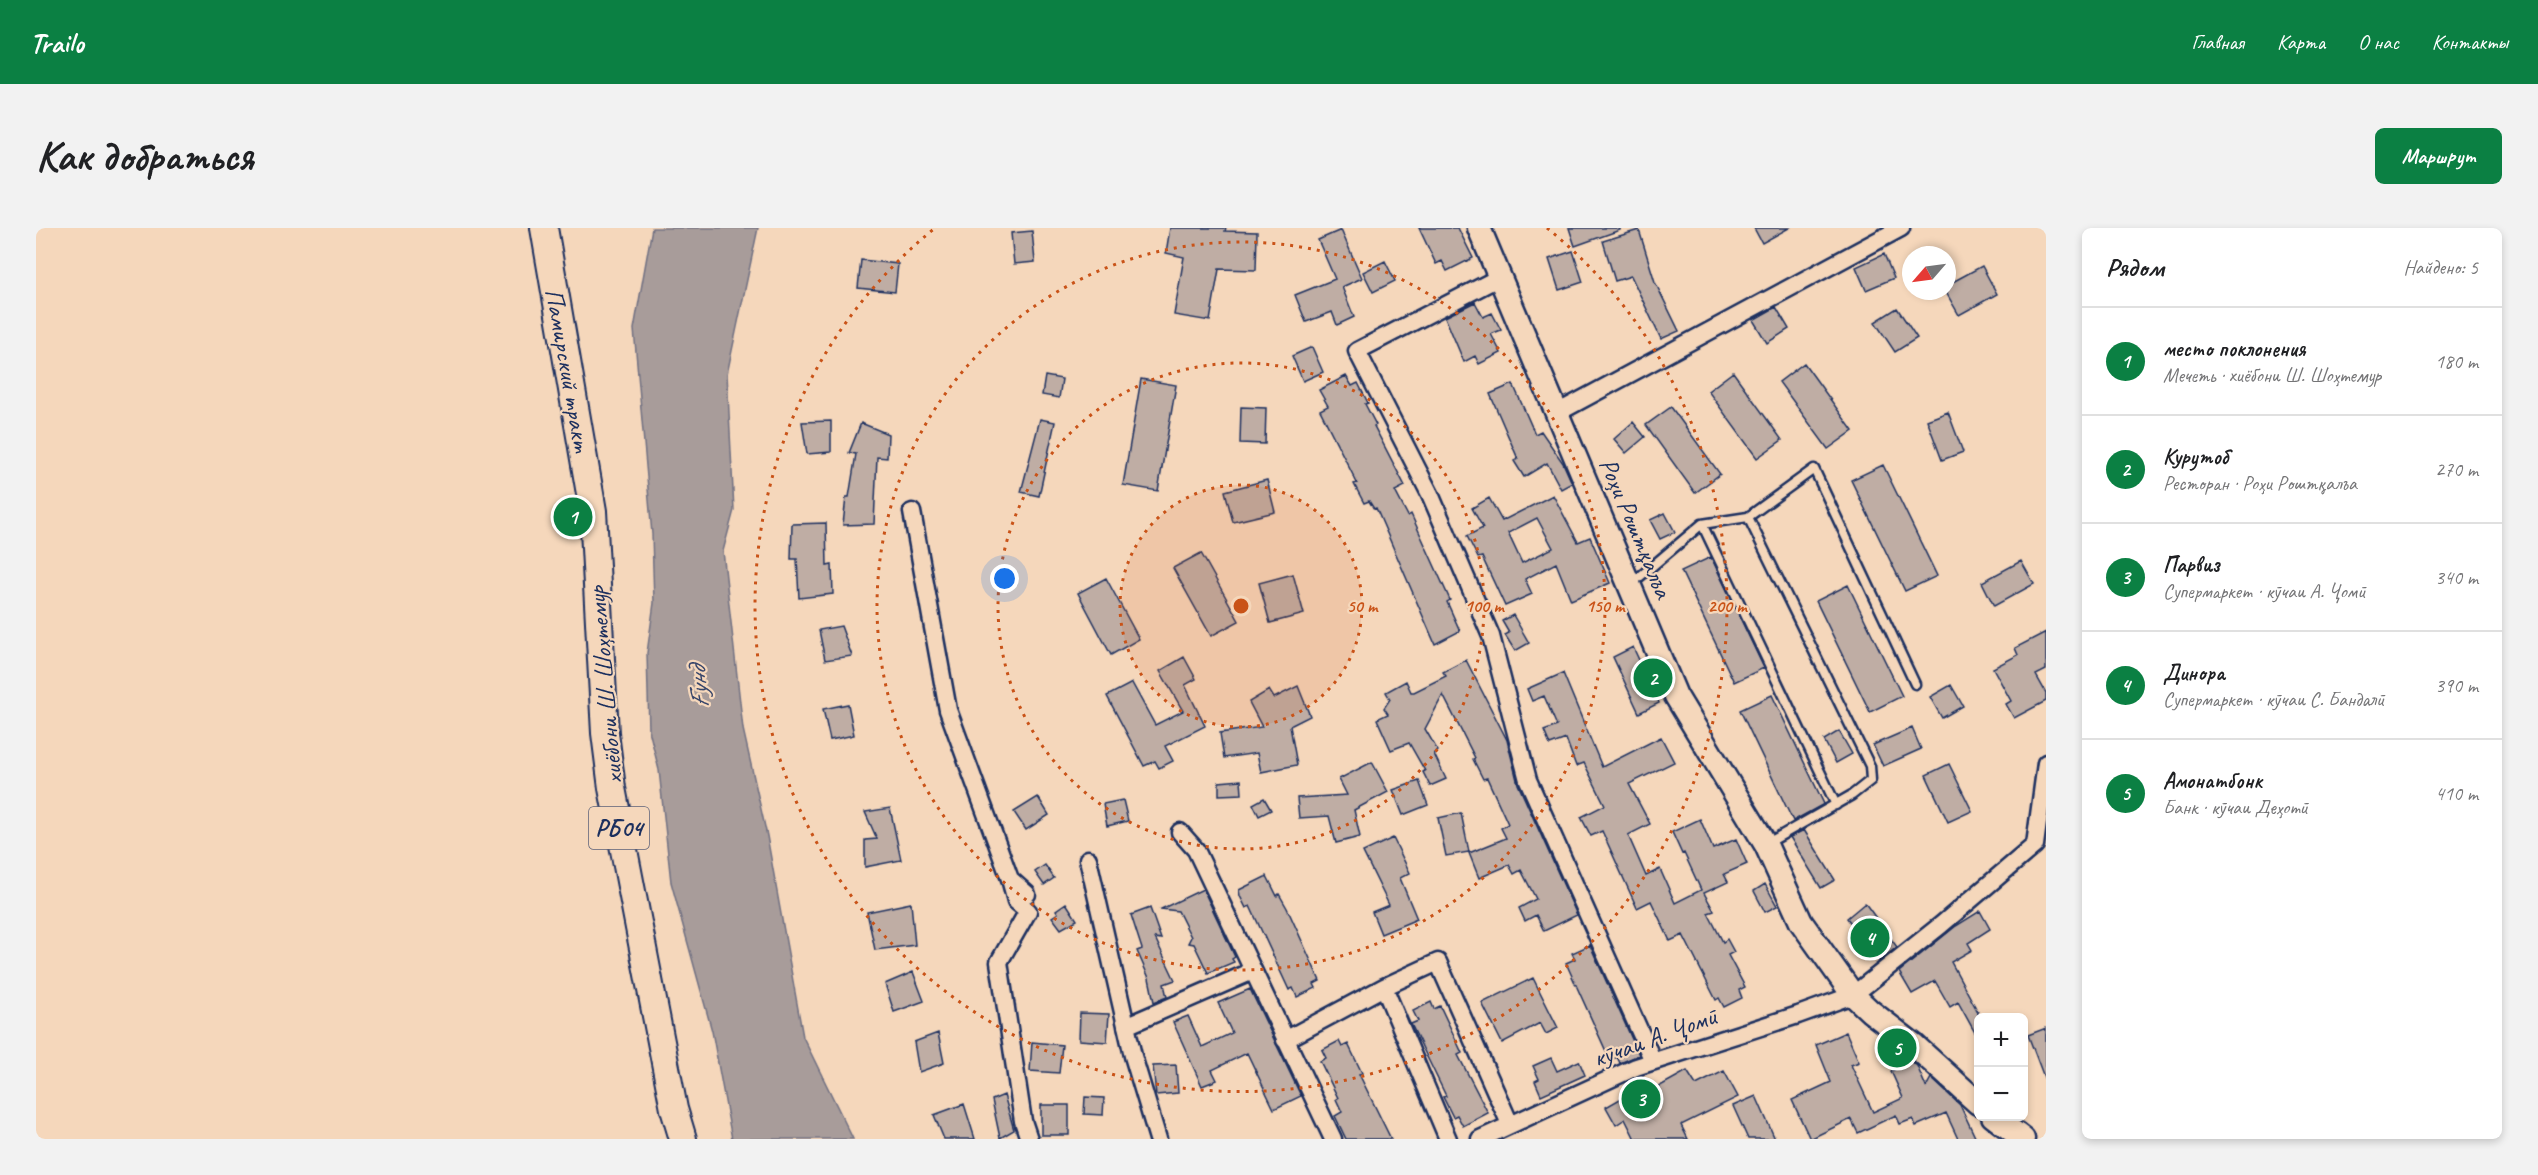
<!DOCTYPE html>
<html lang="ru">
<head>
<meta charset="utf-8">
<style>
	:root { --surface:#fff; --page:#f2f2f2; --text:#202124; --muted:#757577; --line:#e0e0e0; --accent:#0b8043 }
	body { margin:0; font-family:Caveat,sans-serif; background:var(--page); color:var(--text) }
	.controls { position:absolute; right:18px; bottom:18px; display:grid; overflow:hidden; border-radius:9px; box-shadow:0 3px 9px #0003 }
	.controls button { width:54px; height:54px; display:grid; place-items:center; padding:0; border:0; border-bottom:2px solid var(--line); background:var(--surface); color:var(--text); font:30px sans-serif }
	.compass { position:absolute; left:1866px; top:18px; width:54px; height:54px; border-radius:50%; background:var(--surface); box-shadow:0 3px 9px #0003; rotate:242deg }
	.you { position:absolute; left:969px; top:351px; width:21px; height:21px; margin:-15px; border:4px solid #fff; border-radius:50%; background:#1a73e8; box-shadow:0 0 0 9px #1a73e833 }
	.badge { display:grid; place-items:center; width:39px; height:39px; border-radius:50%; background:var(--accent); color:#fff; font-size:20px; font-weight:700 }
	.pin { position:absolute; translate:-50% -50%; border:3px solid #fff; box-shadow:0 2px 6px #0006 }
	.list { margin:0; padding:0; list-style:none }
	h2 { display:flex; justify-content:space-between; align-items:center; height:78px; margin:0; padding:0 24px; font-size:26px }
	h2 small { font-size:20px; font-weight:400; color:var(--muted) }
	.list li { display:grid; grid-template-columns:39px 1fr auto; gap:18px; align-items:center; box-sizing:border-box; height:108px; padding:0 24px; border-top:2px solid var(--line) }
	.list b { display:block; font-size:22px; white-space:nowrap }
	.list p { margin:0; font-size:20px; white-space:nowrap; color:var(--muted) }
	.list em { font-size:20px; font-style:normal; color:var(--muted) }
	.map { position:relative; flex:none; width:2010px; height:911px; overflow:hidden; border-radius:9px }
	header { display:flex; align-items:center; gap:36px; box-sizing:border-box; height:84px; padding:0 30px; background:var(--accent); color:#fff }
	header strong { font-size:28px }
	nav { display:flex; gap:33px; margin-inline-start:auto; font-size:21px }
	.intro { display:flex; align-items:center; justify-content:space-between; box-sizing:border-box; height:144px; padding:0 36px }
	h1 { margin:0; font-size:42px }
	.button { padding:15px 27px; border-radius:9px; background:var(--accent); color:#fff; font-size:21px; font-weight:700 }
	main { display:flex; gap:36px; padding:0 36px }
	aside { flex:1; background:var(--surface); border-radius:9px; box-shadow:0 3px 9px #0003 }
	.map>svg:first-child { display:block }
	.water { fill:#a89c9a; stroke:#707082; stroke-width:1.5 }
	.building { fill:#bfada4; stroke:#1b2f5e; stroke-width:1.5; fill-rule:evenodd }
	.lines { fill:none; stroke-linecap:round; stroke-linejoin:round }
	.lane-casing { stroke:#1b2f5e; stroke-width:13 }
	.street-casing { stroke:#1b2f5e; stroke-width:21 }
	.secondary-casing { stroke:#1b2f5e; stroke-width:27 }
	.primary-casing { stroke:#1b2f5e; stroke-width:30 }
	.lane { stroke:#f5d7bb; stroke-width:8 }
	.street { stroke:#f5d7bb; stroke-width:16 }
	.secondary { stroke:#f5d7bb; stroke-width:22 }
	.primary { stroke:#f5d7bb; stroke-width:26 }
	.ring { fill:none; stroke:#c95318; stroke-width:3; stroke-dasharray:3 6 }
	.labels { text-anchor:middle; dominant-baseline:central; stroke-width:4.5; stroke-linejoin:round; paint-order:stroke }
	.shield { fill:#f5d7bb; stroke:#5c617a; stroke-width:1.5 }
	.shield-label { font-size:24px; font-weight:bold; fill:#1b2f5e }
	.street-label { font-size:26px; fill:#1b2f5e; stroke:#f5d7bb }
	.water-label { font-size:27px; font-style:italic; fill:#37456a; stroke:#f5d7bb }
	.centre { fill:#c95318; stroke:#f5d7bb; stroke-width:3 }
	.ring-label { font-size:18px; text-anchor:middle; font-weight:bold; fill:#c95318; stroke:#f5d7bb; stroke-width:4.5; stroke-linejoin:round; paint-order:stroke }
</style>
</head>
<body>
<header>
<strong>Trailo</strong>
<nav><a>Главная</a><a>Карта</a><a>О нас</a><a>Контакты</a></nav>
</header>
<div class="intro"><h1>Как добраться</h1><a class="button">Маршрут</a></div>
<main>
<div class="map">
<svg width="2010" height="911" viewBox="0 0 2010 911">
	<rect width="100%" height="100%" fill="#f5d7bb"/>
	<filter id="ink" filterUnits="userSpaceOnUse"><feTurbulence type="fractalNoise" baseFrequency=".0167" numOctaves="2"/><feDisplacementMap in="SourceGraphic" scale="12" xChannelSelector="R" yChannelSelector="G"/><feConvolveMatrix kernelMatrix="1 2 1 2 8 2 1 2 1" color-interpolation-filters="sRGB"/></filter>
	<g filter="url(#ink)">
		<path class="water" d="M 616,0 L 722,0 L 691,146 L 698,282 L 687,323 L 707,501 L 731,608 L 767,809 L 817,911 L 696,911 L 676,803 L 635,654 L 623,542 L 613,502 L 611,425 L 618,375 L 616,306 L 598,101 Z"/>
		<path class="building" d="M 1134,0 L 1190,0 L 1189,3 L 1221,4 L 1220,42 L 1183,41 L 1174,93 L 1138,87 L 1148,29 L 1130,25 Z
			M 1383,0 L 1422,0 L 1437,30 L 1411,43 L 1406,33 L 1400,36 Z
			M 1533,0 L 1584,0 L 1584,2 L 1539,18 Z
			M 1718,0 L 1753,0 L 1726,15 Z
			M 1305,2 L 1326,50 L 1306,59 L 1318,89 L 1301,97 L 1296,84 L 1270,94 L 1259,67 L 1299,51 L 1282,12 Z
			M 1603,2 L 1619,54 L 1643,103 L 1625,111 L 1595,48 L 1579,53 L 1567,13 Z
			M 996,3 L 999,34 L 978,36 L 975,5 Z
			M 1537,23 L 1547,54 L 1523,62 L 1513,31 Z
			M 1848,26 L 1858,50 L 1830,62 L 1820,39 Z
			M 825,32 L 862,36 L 859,64 L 822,60 Z
			M 1349,33 L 1359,53 L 1337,64 L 1327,44 Z
			M 1946,38 L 1961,66 L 1923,87 L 1911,66 L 1911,57 Z
			M 1439,74 L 1447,89 L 1456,85 L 1465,102 L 1455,106 L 1465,125 L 1443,136 L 1439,128 L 1428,134 L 1409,89 Z
			M 1740,79 L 1753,101 L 1731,115 L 1717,92 Z
			M 1861,80 L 1881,110 L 1859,124 L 1839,94 Z
			M 1276,119 L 1287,144 L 1267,153 L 1256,128 Z
			M 1768,135 L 1817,203 L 1792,221 L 1743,154 Z
			M 1697,144 L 1746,212 L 1721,230 L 1672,163 Z
			M 1009,148 L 1026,151 L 1023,170 L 1006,167 Z
			M 1310,148 L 1316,158 L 1322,155 L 1332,175 L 1329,176 L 1340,197 L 1338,198 L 1369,258 L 1359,263 L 1372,288 L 1375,286 L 1414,372 L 1411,374 L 1424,403 L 1399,416 L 1340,280 L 1338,281 L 1333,273 L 1328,275 L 1318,256 L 1321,255 L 1284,182 L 1292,178 L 1283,162 Z
			M 1105,151 L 1140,157 L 1122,263 L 1087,257 Z
			M 1477,156 L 1499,206 L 1505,203 L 1527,235 L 1536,255 L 1525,261 L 1511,235 L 1488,249 L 1478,233 L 1482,231 L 1454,166 Z
			M 1205,179 L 1230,180 L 1229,216 L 1204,215 Z
			M 1635,179 L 1684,246 L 1659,265 L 1610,197 Z
			M 1912,184 L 1927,224 L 1906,232 L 1891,192 Z
			M 1004,191 L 1019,194 L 1003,268 L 985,264 Z
			M 795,193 L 795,224 L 771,226 L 766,194 Z
			M 1597,194 L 1609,209 L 1590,225 L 1578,211 Z
			M 825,195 L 852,206 L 851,230 L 841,229 L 838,296 L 807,297 L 810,269 L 813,269 L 820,226 L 813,225 Z
			M 1847,237 L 1901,348 L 1869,363 L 1815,252 Z
			M 1231,252 L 1239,284 L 1197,294 L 1189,263 Z
			M 1517,267 L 1542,314 L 1554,309 L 1574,355 L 1535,372 L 1520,335 L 1489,351 L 1496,366 L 1469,378 L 1446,329 L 1442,330 L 1431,308 L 1447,300 L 1436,280 L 1453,270 L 1466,293 ZM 1501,290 L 1517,320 L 1486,335 L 1472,305 Z
			M 1629,285 L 1639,304 L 1624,311 L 1614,292 Z
			M 790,295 L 791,338 L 796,337 L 797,366 L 763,370 L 761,331 L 755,331 L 756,296 Z
			M 1165,325 L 1203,393 L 1175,408 L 1137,340 Z
			M 1675,329 L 1728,440 L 1698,454 L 1645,343 Z
			M 1985,333 L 1998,356 L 1958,378 L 1946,354 Z
			M 1257,346 L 1268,386 L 1234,395 L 1223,355 Z
			M 1070,350 L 1103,411 L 1075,427 L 1042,365 Z
			M 1812,357 L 1866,468 L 1834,484 L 1780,373 Z
			M 1477,387 L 1493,415 L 1479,423 L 1469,407 L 1473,405 L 1466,393 Z
			M 805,398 L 816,428 L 789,432 L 783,402 Z
			M 2010,404 L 2010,442 L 2000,447 L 2010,465 L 2010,473 L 1978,490 L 1970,476 L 1975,473 L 1957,440 L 1982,427 L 1979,420 Z
			M 1597,419 L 1623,475 L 1603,485 L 1577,429 Z
			M 1148,429 L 1160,451 L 1149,457 L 1169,498 L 1129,518 L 1137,533 L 1123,540 L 1119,533 L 1108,538 L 1071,468 L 1096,455 L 1119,497 L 1147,483 L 1124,443 Z
			M 1430,432 L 1471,512 L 1482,556 L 1541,687 L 1508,703 L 1500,687 L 1489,693 L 1483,680 L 1500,671 L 1485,642 L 1478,646 L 1473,637 L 1443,650 L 1433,625 L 1470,610 L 1465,600 L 1472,596 L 1451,550 L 1447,551 L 1437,531 L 1439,530 L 1407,467 L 1389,501 L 1402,523 L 1398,526 L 1410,551 L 1394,558 L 1387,544 L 1389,543 L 1373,515 L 1355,522 L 1341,491 L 1352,486 L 1348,480 L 1354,471 L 1350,464 L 1370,453 L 1375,464 L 1378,464 L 1410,448 L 1407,444 Z
			M 1527,445 L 1566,539 L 1625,509 L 1638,534 L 1593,556 L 1614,596 L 1592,607 L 1610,648 L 1624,641 L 1639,675 L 1665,662 L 1648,625 L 1646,626 L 1636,604 L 1664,591 L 1677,621 L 1700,611 L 1711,636 L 1688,646 L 1692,654 L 1668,665 L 1678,683 L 1672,685 L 1687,714 L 1691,711 L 1698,724 L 1692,727 L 1709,759 L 1703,762 L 1706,770 L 1688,779 L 1683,770 L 1680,772 L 1647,707 L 1634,713 L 1615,673 L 1601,680 L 1566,603 L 1555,608 L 1545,589 L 1569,577 L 1548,535 L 1540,538 L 1530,511 L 1514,517 L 1508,503 L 1521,498 L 1508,468 L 1496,473 L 1491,461 Z
			M 1915,457 L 1927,478 L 1906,490 L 1894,469 Z
			M 1262,458 L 1274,488 L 1254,498 L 1261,537 L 1225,544 L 1221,525 L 1188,530 L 1184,505 L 1226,499 L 1213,474 L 1233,462 L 1238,470 Z
			M 1736,467 L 1788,576 L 1757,593 L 1704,482 Z
			M 812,476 L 818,507 L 794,512 L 787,481 Z
			M 1876,500 L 1885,521 L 1847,538 L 1837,517 Z
			M 1803,503 L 1816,526 L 1800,535 L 1788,512 Z
			M 1336,534 L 1352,564 L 1318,582 L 1324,609 L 1300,615 L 1293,588 L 1263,590 L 1261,570 L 1311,567 L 1303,551 Z
			M 1913,536 L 1936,583 L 1912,594 L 1890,547 Z
			M 1205,552 L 1206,566 L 1183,567 L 1183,554 Z
			M 1383,553 L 1392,577 L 1367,587 L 1357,562 Z
			M 1002,569 L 1013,587 L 990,602 L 978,584 Z
			M 1228,570 L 1235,582 L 1223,588 L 1217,576 Z
			M 1087,572 L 1092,593 L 1071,598 L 1067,576 Z
			M 854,580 L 865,632 L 829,639 L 829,612 L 841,611 L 829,584 Z
			M 1425,585 L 1433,624 L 1410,628 L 1402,590 Z
			M 1768,602 L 1799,652 L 1785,660 L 1754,609 Z
			M 1357,610 L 1374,645 L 1364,650 L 1381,691 L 1345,706 L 1336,684 L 1353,677 L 1327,624 Z
			M 1009,637 L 1018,650 L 1008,657 L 999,644 Z
			M 1231,648 L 1241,668 L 1243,666 L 1251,680 L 1284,753 L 1278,756 L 1280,760 L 1261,769 L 1257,760 L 1253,762 L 1214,678 L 1210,680 L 1204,668 L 1203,662 Z
			M 1729,656 L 1741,678 L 1729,684 L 1718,663 Z
			M 1167,661 L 1199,729 L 1196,731 L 1198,734 L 1172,745 L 1158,716 L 1152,715 L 1155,709 L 1142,683 L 1125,681 Z
			M 875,675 L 879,717 L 839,722 L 831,684 Z
			M 1030,675 L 1041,692 L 1025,701 L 1016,689 L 1022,685 L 1020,682 Z
			M 1829,675 L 1861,719 L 1843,733 L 1811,690 Z
			M 1114,680 L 1125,711 L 1119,710 L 1139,752 L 1128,756 L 1131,769 L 1118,774 L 1113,750 L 1101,723 L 1106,721 L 1095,687 Z
			M 1944,683 L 1954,701 L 1932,715 L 1936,722 L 1915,734 L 1942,784 L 1942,810 L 1922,774 L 1914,779 L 1899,753 L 1876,766 L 1863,744 L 1920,698 Z
			M 1554,717 L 1603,827 L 1584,835 L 1581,829 L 1574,832 L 1530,735 L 1539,731 L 1536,725 Z
			M 877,744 L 888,773 L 858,784 L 849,756 Z
			M 1497,750 L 1522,800 L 1510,806 L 1504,795 L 1466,815 L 1446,775 Z
			M 1214,761 L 1265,868 L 1238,881 L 1211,825 L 1176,842 L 1181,852 L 1166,858 L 1137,794 L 1152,788 L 1166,819 L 1196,805 L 1182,775 Z
			M 1395,774 L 1398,781 L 1404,778 L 1413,797 L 1426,825 L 1422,827 L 1452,885 L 1427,898 L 1421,887 L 1417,889 L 1407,869 L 1410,868 L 1375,796 L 1382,793 L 1377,783 Z
			M 1044,785 L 1073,786 L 1071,814 L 1043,812 Z
			M 2010,800 L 2010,851 L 2009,852 L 1992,807 Z
			M 1810,804 L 1823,834 L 1815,837 L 1837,884 L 1867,870 L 1855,843 L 1868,837 L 1845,818 L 1849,812 L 1881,838 L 1890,859 L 1895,850 L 1924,877 L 1940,911 L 1922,911 L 1910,885 L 1880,898 L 1877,891 L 1864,896 L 1860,887 L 1822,905 L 1815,891 L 1774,911 L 1756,872 L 1795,854 L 1780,817 Z
			M 902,805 L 908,835 L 883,844 L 878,814 Z
			M 1303,813 L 1306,819 L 1312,816 L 1326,845 L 1323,846 L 1355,911 L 1310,911 L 1299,888 L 1306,884 L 1300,871 L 1302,870 L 1284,833 L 1290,830 L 1286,822 Z
			M 996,814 L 1026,817 L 1023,845 L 994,843 Z
			M 1515,830 L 1521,843 L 1543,833 L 1549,847 L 1505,867 L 1499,853 L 1503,851 L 1497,838 Z
			M 1140,837 L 1142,865 L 1120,867 L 1117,838 Z
			M 1651,843 L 1660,857 L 1688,843 L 1702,869 L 1645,897 L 1652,911 L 1599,911 L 1589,891 L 1580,897 L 1570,879 L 1612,855 L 1617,862 Z
			M 968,867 L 978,902 L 964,910 L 956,872 Z
			M 1720,868 L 1739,911 L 1712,911 L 1697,878 Z
			M 1049,869 L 1068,870 L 1067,887 L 1048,886 Z
			M 928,876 L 939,911 L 908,911 L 898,887 Z
			M 1005,877 L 1033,877 L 1033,907 L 1005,907 Z"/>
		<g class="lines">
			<g class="lane-casing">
				<path id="lane" d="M 1712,289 L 1834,538 L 1835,552 L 1816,567 L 1730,616
					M 1666,296 L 1800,577
					M 1594,357 L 1666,296 L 1712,289 L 1778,241 L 1879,456"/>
			</g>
			<g class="street-casing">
				<path id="street" d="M 1462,50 L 1321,123 L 1394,266 L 1455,408 L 1492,552 L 1617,833
					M 1521,185 L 1865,0
					M 876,284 L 912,482 L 974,651
					M 1144,604 L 1160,622 L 1297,911
					M 1052,631 L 1097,828 L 1122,911
					M 991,666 L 974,651 L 980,673 L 992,683 L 963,734 L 987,893 L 993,911
					M 1348,759 L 1412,911
					M 1090,798 L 1217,743
					M 1249,812 L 1348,759 L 1402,734 L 1474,896
					M 1444,911 L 1600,839 L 1762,787 L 1817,767 L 1905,697 L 1999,617 L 2010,535"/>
			</g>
			<g class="secondary-casing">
				<path id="secondary" d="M 1443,0 L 1640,468 L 1730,617 L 1765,694 L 1817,767 L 1834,783 L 1878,817 L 1942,875
					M 1957,888 L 1987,911"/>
			</g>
			<g class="primary-casing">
				<path id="primary" d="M 508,0 L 557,283 L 569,505 L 576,560 L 638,881 L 647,911"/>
			</g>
			<use href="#lane" class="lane"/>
			<use href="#street" class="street"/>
			<use href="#secondary" class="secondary"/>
			<use href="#primary" class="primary"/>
		</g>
	</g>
	<circle cx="1205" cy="378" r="121" fill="#c95318" fill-opacity=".12"/>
	<g class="ring">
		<circle cx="1205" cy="378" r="121"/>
		<circle cx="1205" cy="378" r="243"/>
		<circle cx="1205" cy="378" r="364"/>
		<path d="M1511 0A486 486 0 1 1 899 0"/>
	</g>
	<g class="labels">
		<rect class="shield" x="553" y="579" width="60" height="42" rx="4.5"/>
		<g class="shield-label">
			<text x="583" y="600">РБ04</text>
		</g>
		<g class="street-label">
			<text transform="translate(532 142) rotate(80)">Памирский тракт</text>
			<text transform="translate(1600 300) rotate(67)">Роҳи Роштқалъа</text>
			<text transform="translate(569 457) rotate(-95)">хиёбони Ш. Шоҳтемур</text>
			<text transform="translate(1619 809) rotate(-20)">кӯчаи А. Ҷомӣ</text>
		</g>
		<g class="water-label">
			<text transform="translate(662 460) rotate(-94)">Ғунд</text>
		</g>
	</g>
	<circle cx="1205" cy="378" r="9" class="centre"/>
	<g class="ring-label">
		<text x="1326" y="384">50 m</text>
		<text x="1448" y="384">100 m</text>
		<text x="1569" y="384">150 m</text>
		<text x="1691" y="384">200 m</text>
	</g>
</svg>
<div class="controls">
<button>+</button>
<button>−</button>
</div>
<svg class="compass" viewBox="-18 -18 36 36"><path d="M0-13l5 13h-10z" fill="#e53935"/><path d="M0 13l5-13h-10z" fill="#757577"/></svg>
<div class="you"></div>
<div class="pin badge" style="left:537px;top:289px">1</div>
<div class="pin badge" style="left:1617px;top:450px">2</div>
<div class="pin badge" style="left:1605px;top:871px">3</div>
<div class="pin badge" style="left:1834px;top:710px">4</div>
<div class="pin badge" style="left:1861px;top:820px">5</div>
</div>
<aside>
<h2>Рядом<small>Найдено: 5</small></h2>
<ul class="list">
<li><span class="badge">1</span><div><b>место поклонения</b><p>Мечеть · хиёбони Ш. Шоҳтемур</p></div><em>180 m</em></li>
<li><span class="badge">2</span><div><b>Курутоб</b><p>Ресторан · Роҳи Роштқалъа</p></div><em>270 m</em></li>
<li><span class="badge">3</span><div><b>Парвиз</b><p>Супермаркет · кӯчаи А. Ҷомӣ</p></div><em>340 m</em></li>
<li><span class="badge">4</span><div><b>Динора</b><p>Супермаркет · кӯчаи С. Бандалӣ</p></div><em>390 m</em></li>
<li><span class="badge">5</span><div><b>Амонатбонк</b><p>Банк · кӯчаи Деҳотӣ</p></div><em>410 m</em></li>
</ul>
</aside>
</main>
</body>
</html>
